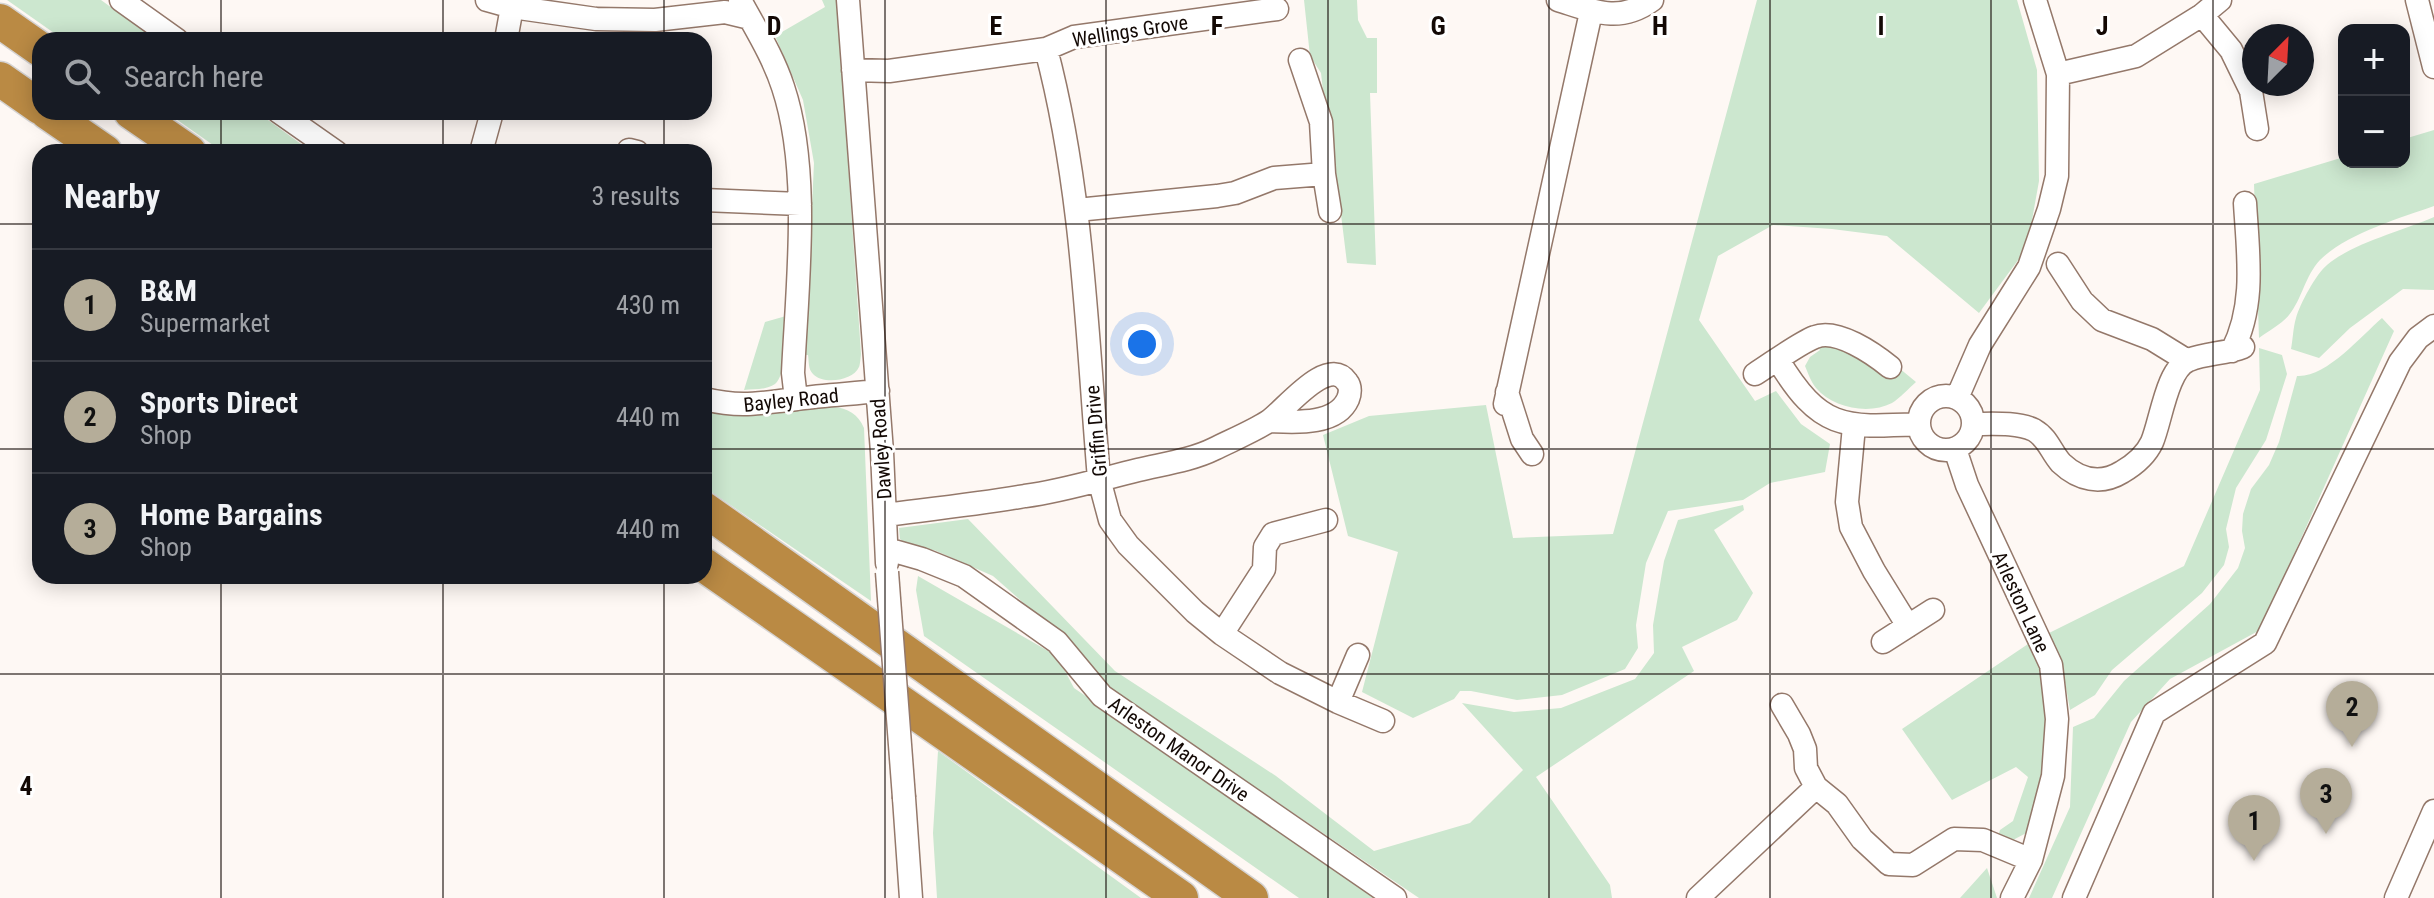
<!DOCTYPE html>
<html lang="en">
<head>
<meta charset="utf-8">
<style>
	:root { --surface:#171b24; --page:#242831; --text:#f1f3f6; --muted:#9ea1a6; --line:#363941; --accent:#b5ad99 }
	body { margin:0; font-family:"Roboto Condensed",sans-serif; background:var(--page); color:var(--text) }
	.controls { position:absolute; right:24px; top:24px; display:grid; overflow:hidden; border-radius:16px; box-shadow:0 4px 20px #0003 }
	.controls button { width:72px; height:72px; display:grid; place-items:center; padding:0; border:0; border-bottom:2px solid var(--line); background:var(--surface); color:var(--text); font:40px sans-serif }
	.compass { position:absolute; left:2242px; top:24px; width:72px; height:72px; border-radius:50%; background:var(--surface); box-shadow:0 4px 20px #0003; rotate:24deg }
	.you { position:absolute; left:1142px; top:344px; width:28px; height:28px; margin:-20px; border:6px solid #fff; border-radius:50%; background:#1a73e8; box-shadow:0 0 0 12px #1a73e833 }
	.badge { display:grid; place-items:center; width:52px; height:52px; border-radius:50%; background:var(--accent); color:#111; font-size:26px; font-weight:700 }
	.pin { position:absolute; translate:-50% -66px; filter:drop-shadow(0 2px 4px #0008) }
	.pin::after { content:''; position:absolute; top:42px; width:28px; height:24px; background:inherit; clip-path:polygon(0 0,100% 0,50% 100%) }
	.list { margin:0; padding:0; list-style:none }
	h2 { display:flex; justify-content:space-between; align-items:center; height:104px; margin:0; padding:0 32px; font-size:34px }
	h2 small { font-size:26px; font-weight:400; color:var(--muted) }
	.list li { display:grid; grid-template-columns:52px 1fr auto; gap:24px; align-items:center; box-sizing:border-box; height:112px; padding:0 32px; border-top:2px solid var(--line) }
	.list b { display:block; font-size:30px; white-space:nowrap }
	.list p { margin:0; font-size:26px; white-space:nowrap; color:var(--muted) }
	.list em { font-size:26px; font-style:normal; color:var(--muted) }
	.icon { flex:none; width:44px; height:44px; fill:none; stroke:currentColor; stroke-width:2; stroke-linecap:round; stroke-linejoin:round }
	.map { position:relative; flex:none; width:2434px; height:898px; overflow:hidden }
	.search { position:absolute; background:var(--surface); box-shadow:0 4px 20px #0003; left:32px; top:32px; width:680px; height:88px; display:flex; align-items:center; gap:20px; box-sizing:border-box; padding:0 28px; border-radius:24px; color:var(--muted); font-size:30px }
	.panel { position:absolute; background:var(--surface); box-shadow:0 4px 20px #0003; left:32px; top:144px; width:680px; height:440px; border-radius:24px }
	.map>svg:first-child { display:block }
	.green { fill:#cce7cf }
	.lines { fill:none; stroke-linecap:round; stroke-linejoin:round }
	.minor-casing { stroke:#94786a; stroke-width:25 }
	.highway-casing { stroke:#d5d3d2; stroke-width:37 }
	.minor { stroke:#fff; stroke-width:22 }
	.highway { stroke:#ba8a44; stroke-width:34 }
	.minor-bridge-casing { stroke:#94786a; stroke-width:25; stroke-linecap:butt }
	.minor-bridge { stroke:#fff; stroke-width:22 }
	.grid { fill:none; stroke:#130905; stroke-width:2; stroke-opacity:0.55 }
	.labels { text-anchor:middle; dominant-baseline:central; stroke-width:6; stroke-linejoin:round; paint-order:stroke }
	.street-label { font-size:20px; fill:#130905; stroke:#fff }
	.grid-label { font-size:26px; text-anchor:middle; font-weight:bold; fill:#130905; stroke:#fff; stroke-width:6; stroke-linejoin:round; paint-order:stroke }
</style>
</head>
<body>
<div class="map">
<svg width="2434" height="898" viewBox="0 0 2434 898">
	<rect width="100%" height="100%" fill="#fef8f4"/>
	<path class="green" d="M 7,0 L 101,0 L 156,40 L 64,40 Z
		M 822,0 L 837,0 L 861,354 C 861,354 860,366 859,367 C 853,381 823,385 813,374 C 808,369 809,362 808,355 L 805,355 L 814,163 L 803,100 L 775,36 L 825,7 Z
		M 1304,0 L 1357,0 L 1358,20 L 1367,38 L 1377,38 L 1377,93 L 1370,93 L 1376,265 L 1347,263 L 1329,117 L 1326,117 L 1321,73 L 1310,56 Z
		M 1757,0 L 2017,0 L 2037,70 L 2039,181 L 2027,248 L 1979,313 L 1887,236 L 1832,229 L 1773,225 L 1718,256 L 1699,320 L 1755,401 L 1776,391 L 1801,424 L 1830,444 L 1825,472 L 1770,483 L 1743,500 L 1668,511 L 1646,563 L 1636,625 L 1638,648 L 1625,669 L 1562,695 L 1517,700 L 1471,691 L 1460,691 L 1454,699 L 1413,718 L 1362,692 L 1398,552 L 1348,536 L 1323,435 L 1369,416 L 1486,405 L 1513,538 L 1613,534 Z
		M 166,112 L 257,112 L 312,152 L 223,152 Z
		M 2434,130 L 2434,206 C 2400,218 2346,234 2320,260 C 2305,276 2302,299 2289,315 C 2282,324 2268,331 2259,338 L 2254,184 L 2344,157 L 2344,162 L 2404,162 L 2404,139 Z
		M 2434,217 L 2434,290 L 2403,289 L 2350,328 L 2319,358 L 2291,349 C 2293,339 2293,328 2296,318 C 2300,304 2316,274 2327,265 C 2353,243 2402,231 2434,217 Z
		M 786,316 C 785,331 787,375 775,384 C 766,390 755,389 744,390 L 765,322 Z
		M 2382,318 L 2394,331 L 2260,630 L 2170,679 L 2131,722 L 2052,898 L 2029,898 L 2070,807 L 2073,727 L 2094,718 L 2124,681 L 2210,604 L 2238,568 L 2245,548 L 2242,531 L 2243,514 L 2251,489 L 2269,465 L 2279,442 L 2297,376 C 2326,378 2361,336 2382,318 Z
		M 1827,345 L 1850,350 L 1899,368 L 1916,382 C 1908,389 1900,398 1892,403 C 1869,415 1833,408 1816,388 C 1811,382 1808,373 1805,366 L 1810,357 L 1820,350 L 1818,347 Z
		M 2259,348 L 2282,355 L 2287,374 L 2266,440 L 2236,488 L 2226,529 L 2229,547 L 2224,565 L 2202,593 L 2112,670 L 2095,695 L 2070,710 L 2063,671 L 2045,635 L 2184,566 L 2260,390 Z
		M 831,403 L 833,407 C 848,408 858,414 864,428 L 871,601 L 704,487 L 704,420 L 716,407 Z
		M 1743,505 L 1744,510 L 1714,530 L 1753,593 L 1737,620 L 1682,647 L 1694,671 L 1536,777 L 1610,885 L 1612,898 L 1419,898 L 1113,691 L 1061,636 L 993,576 L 934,550 L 913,549 L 900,539 L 899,528 L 968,519 L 1115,671 L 1276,776 L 1374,851 L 1470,823 L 1523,770 L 1462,703 L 1514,712 L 1561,708 L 1635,679 L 1654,653 L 1653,625 L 1664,561 L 1678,520 Z
		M 918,576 L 1057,656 L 1074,688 L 1378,898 L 1299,898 L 924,636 L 916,590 Z
		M 2031,642 L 2045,686 L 2050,734 L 2032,830 L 2013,840 L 1998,836 L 2000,830 L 2013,821 L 2028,777 L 2016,767 L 1952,800 L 1902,729 Z
		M 938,751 L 1141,898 L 937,898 L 933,833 Z
		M 1987,868 L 1997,898 L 1960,898 Z"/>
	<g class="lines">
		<g class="minor-casing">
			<path id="minor" d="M 121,0 L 177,40
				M 487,0 L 512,7 L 596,19 L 655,20 L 725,12 L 750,18
				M 740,0 C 755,28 773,56 783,87 C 811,171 797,286 793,373 L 796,399
				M 848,0 L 882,452 L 887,563
				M 1558,0 C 1593,11 1619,24 1652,0
				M 2417,0 L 2434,67
				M 2202,15 L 2231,50 L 2251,91 L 2257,129
				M 506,40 L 512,7
				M 1046,49 C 1083,189 1087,336 1099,479 L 1110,520 L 1128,545 L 1195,612 L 1222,634 L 1280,673 L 1338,702 L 1383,721
				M 1300,60 L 1321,122 L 1324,174 L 1330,211
				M 853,70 L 889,71 L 1046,49 L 1074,37 L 1277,9
				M 2058,74 L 2136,56 L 2202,15 L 2220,0
				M 279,112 L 336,152
				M 629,150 L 637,152
				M 481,152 L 492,112
				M 704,200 L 800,204
				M 1077,210 L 1217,196 L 1235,193 L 1274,178 L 1324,174
				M 2058,264 L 2082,301 L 2102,320 L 2152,339 L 2186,360
				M 2232,351 C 2256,305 2248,254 2245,203
				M 1778,360 C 1820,429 1842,428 1918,424
				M 1755,374 C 1771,364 1799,343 1815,337 C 1837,328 1874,354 1890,367
				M 1507,392 L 1522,439 L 1532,454
				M1919 423a27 27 0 1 1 54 0a27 27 0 1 1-54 0Z
				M 1957,398 L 1980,345 L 2029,267 L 2049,209 L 2057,176 L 2058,74 L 2035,0
				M 704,399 C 743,408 759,403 797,399 C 824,395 851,394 878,391
				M 1505,404 L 1591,12
				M 1973,424 C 1992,424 2017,422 2034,430 C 2048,438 2051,452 2061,463 C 2079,480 2101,485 2122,472 C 2134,465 2146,455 2152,442 C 2161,421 2167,368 2189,360 C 2206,353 2225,354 2243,347
				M 1854,426 L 1847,502 L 1851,527 L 1874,571 L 1908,626
				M 1955,449 L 1967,485 L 2051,665 L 2057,719 L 2053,776 L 2031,860 L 2012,898
				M 885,515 C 932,509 979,504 1025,496 C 1063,491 1101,479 1138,470 C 1163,464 1192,460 1214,449 C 1232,440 1252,432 1269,421 C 1285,410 1328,354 1347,382 C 1351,387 1350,394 1348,399 C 1336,426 1293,422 1270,421
				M 887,549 L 922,559 L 964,576 L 1057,642 L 1102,696 L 1395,898
				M 1222,634 L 1264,569 L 1265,547 L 1273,534 L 1326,520
				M 1883,642 L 1933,610
				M 1338,702 L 1358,655
				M 1782,705 L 1799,734 L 1805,749 L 1806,768 L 1816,787
				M 904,798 L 911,898
				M 1698,898 L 1816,787 L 1837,804 L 1862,839 L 1889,864 L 1913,865 L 1954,839 L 1983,840 L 2031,860
				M 2074,898 L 2154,713 L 2265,643 L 2400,362 L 2418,338 L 2434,326
				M 2396,898 L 2434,811"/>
		</g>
		<g class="highway-casing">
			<path id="highway" d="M 0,21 L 40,49
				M 0,79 L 40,107
				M 47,112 L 105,152
				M 131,112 L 189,152
				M 704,509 L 1251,898
				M 704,565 L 1181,898"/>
		</g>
		<use href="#minor" class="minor"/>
		<use href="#highway" class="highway"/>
		<g class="minor-bridge-casing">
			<path id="minor-bridge" d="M 887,572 L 904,798"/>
		</g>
		<use href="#minor-bridge" class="minor-bridge"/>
	</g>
	<path class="grid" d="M 221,0 L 221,40M 443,0 L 443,40M 664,0 L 664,40M 885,0 L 885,898M 1106,0 L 1106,898M 1328,0 L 1328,898M 1549,0 L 1549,898M 1770,0 L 1770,898M 1991,0 L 1991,898M 2213,0 L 2213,898M 221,112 L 221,152M 443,112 L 443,152M 664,112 L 664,152M 0,224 L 40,224M 704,224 L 2434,224M 0,449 L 40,449M 704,449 L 2434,449M 221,576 L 221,898M 443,576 L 443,898M 664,576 L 664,898M 0,674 L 2434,674"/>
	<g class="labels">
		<g class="street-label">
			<text transform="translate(1130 31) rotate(-9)">Wellings Grove</text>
			<text transform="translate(791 400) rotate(-6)">Bayley Road</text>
			<text transform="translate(1096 431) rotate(-95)">Griffin Drive</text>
			<text transform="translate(881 449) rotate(-94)">Dawley Road</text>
			<text transform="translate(2021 602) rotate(65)">Arleston Lane</text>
			<text transform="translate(1179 749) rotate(35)">Arleston Manor Drive</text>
		</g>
	</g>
	<g class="grid-label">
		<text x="774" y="35">D</text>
		<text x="996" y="35">E</text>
		<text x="1217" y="35">F</text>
		<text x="1438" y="35">G</text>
		<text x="1660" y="35">H</text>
		<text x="1881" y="35">I</text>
		<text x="2102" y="35">J</text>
		<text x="26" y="795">4</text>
	</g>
</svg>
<div class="controls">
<button>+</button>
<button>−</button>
</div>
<svg class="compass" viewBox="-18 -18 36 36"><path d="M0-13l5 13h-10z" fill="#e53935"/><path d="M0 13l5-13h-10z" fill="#9ea1a6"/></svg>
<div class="you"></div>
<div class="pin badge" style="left:2254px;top:861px">1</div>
<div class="pin badge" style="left:2352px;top:747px">2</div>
<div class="pin badge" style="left:2326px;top:834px">3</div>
<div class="search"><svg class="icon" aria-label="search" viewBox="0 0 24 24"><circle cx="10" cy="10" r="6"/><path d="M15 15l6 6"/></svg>Search here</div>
<section class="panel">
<h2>Nearby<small>3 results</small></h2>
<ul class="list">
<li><span class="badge">1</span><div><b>B&amp;M</b><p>Supermarket</p></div><em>430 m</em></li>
<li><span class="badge">2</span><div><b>Sports Direct</b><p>Shop</p></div><em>440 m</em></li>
<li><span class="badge">3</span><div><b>Home Bargains</b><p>Shop</p></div><em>440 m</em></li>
</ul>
</section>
</div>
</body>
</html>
